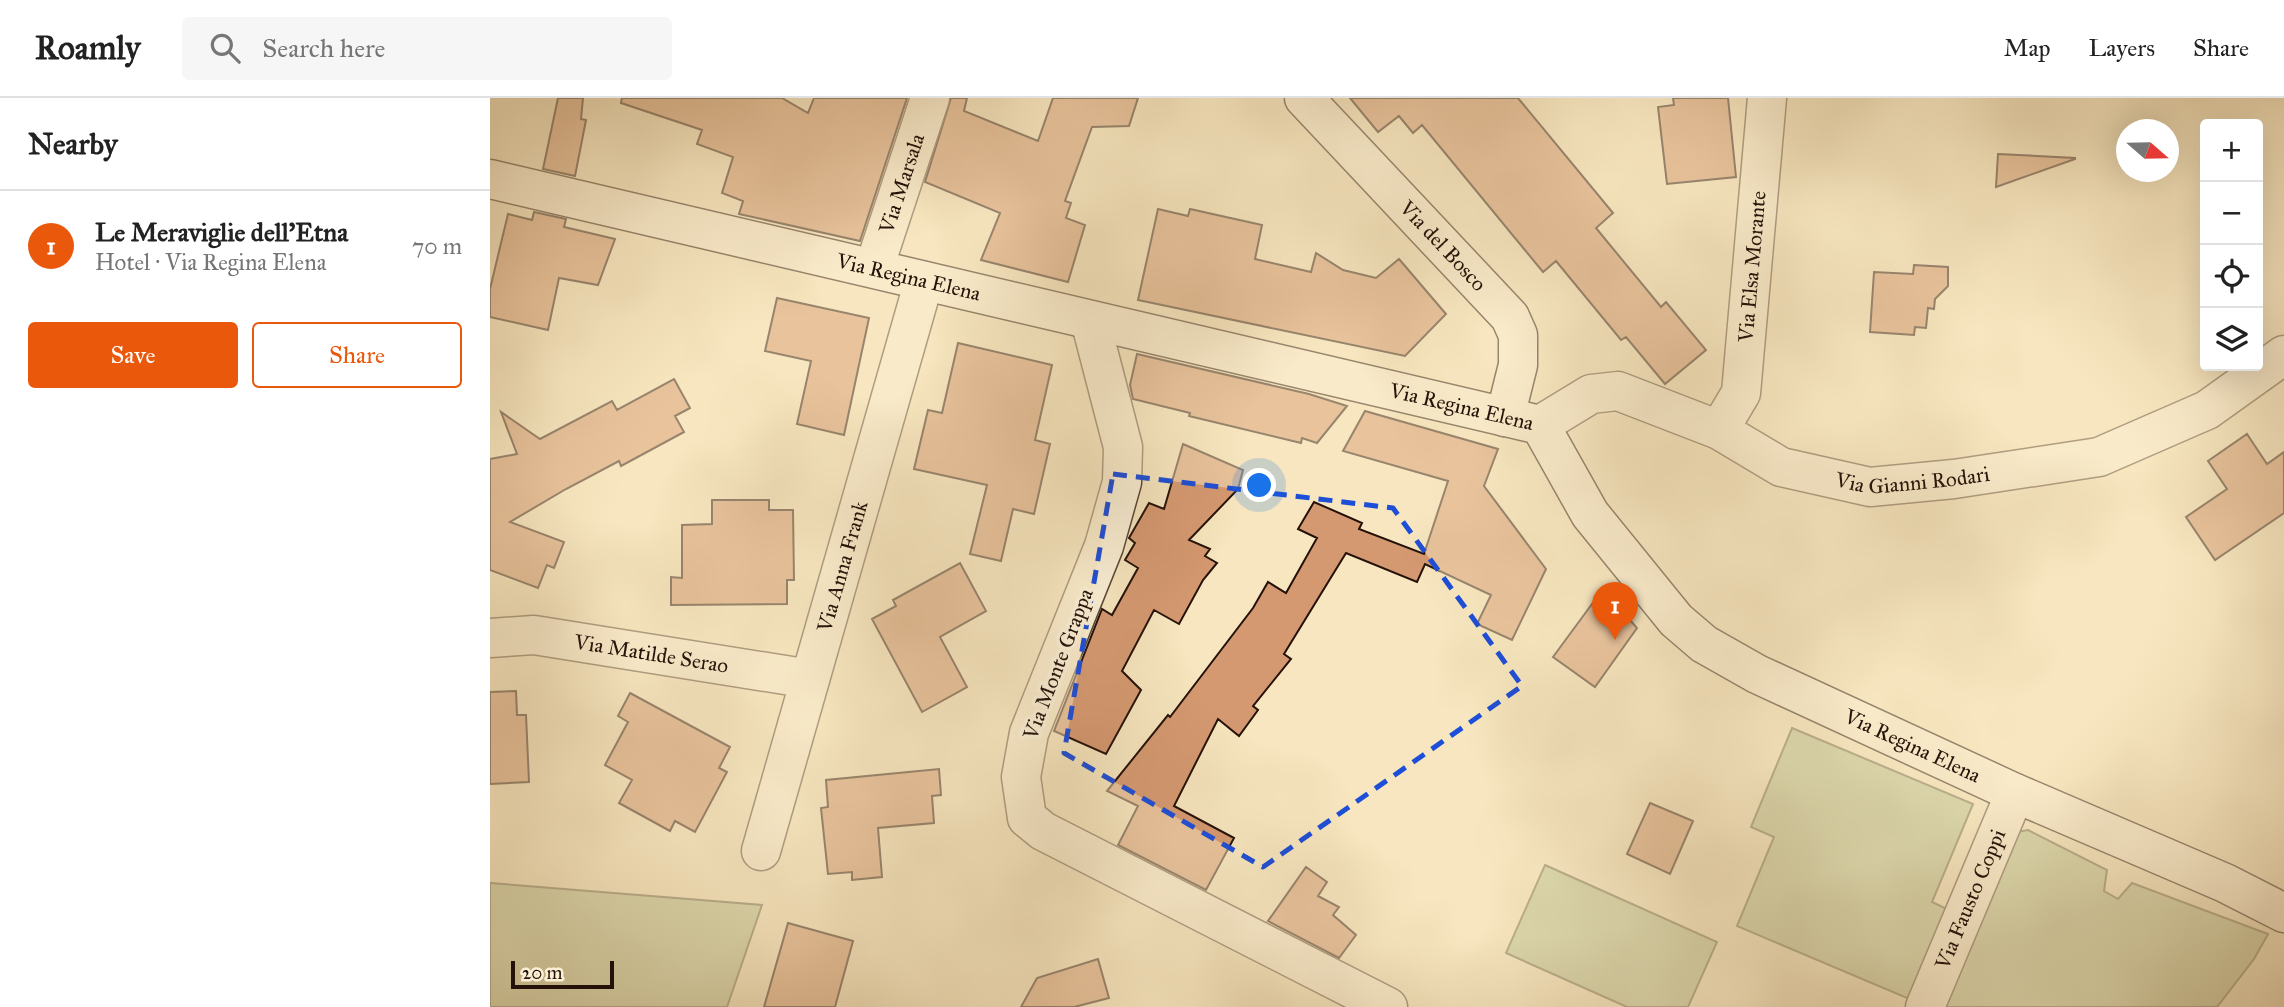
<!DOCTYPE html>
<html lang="en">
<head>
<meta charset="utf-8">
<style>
	:root { --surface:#fff; --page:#f6f6f6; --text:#222; --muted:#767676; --line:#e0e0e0; --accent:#ea580c }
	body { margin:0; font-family:"IM FELL Great Primer",serif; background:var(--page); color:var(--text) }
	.controls { position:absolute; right:21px; top:21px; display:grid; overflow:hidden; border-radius:7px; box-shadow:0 7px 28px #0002 }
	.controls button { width:63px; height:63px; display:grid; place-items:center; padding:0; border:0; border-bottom:2px solid var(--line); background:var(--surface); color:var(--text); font:35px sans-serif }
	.compass { position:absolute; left:1626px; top:21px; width:63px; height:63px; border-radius:50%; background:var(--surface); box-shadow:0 7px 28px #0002; rotate:110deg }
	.scale { position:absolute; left:21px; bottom:18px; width:103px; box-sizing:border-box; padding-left:7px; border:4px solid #241109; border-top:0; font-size:19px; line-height:24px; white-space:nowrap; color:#241109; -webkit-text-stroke:5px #faefd5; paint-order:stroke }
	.you { position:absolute; left:770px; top:388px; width:24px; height:24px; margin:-18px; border:5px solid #fff; border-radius:50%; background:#1a73e8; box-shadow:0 0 0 10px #1a73e833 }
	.badge { display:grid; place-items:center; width:46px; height:46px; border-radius:50%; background:var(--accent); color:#fff; font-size:23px; font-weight:700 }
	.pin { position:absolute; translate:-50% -58px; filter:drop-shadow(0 2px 4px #0008) }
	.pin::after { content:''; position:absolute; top:37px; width:24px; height:21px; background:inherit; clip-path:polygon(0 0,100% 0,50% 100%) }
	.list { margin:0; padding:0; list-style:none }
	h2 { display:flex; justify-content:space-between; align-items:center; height:91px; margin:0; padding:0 28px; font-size:30px }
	h2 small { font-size:23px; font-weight:400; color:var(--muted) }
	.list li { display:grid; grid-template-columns:46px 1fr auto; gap:21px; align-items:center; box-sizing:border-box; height:112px; padding:0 28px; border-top:2px solid var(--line) }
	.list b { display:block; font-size:26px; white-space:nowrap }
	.list p { margin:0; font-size:23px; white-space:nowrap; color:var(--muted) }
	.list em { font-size:23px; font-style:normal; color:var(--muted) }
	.actions { display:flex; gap:14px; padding:21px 28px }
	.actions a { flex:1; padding:16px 0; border:2px solid var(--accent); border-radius:7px; text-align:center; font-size:24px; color:var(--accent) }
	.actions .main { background:var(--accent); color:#fff }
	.icon { flex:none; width:38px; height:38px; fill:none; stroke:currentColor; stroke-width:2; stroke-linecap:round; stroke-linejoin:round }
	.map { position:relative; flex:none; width:1794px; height:909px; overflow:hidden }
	header { display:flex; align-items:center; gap:42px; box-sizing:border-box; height:98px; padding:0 35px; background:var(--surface); border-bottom:2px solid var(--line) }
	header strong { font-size:33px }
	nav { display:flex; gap:38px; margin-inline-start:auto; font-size:24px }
	.search { width:490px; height:63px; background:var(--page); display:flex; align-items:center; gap:18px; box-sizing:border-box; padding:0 24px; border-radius:7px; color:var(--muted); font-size:26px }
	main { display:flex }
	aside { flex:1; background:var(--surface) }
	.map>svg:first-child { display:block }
	.green { fill:#bac694; stroke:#6f6c4e; stroke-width:2 }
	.building { fill:#d59971; stroke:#241109; stroke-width:2 }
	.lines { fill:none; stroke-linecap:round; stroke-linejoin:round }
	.street-casing { stroke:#594636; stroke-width:41 }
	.secondary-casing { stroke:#241109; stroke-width:41 }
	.street { stroke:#faefd5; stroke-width:38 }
	.secondary { stroke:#faefd5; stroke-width:38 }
	.marked { fill:none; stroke:#1d4ed8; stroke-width:5; stroke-dasharray:14 9; stroke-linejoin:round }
	.labels { text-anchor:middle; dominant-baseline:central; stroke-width:7; stroke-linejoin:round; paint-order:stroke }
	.street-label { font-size:21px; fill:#241109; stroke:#faefd5 }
</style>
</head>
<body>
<header>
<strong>Roamly</strong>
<div class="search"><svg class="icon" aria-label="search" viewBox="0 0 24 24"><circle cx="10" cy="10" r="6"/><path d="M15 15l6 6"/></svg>Search here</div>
<nav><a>Map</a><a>Layers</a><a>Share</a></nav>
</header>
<main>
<aside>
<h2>Nearby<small></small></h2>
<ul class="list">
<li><span class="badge">1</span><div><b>Le Meraviglie dell'Etna</b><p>Hotel · Via Regina Elena</p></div><em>70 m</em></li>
</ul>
<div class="actions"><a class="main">Save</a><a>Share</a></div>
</aside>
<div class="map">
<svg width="1794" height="909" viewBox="0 0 1794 909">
	<rect width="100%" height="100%" fill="#f7e6bf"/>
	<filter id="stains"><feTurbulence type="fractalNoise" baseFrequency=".00286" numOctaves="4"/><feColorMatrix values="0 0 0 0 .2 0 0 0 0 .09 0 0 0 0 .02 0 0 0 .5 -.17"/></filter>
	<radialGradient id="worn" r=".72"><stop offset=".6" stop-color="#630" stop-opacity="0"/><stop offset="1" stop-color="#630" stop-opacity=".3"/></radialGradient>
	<path class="green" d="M 1302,630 L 1483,706 L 1442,804 L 1461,813 L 1424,903 L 1247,828 L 1284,739 L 1261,729 Z
		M 1538,732 L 1617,772 L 1614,793 L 1628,801 L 1642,785 L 1778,836 L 1764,861 L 1727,909 L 1447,909 L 1522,735 Z
		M 1055,767 L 1227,844 L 1198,909 L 1137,909 L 1016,855 Z
		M 0,785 L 272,807 L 237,909 L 0,909 Z"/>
	<path class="building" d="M 68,0 L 93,0 L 91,21 L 96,22 L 85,78 L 53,71 Z
		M 132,0 L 292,0 L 318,15 L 324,0 L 417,0 L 370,143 L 249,116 L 253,103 L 232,95 L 243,59 L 207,46 L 212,32 L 131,5 Z
		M 461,0 L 477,0 L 474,13 L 548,43 L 563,0 L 648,0 L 639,28 L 602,29 L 575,103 L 581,105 L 576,120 L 595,127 L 578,184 L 491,162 L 510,115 L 435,84 Z
		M 860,0 L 1028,0 L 1123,115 L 1106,130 L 1171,209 L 1176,204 L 1216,252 L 1175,286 L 1136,239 L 1131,242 L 1066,163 L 1053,174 L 932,27 L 923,35 L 909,18 L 888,34 Z
		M 1183,0 L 1238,0 L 1246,79 L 1177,86 L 1168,9 L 1184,7 Z
		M 1508,56 L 1585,60 L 1585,61 L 1506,89 Z
		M 668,111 L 698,118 L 700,111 L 772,127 L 765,161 L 821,174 L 826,155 L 853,172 L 886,180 L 909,161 L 956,216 L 915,258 L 648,202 Z
		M 44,114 L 76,121 L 74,129 L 125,141 L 108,187 L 69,180 L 58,232 L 0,219 L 0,191 L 18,116 L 42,122 Z
		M 1424,167 L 1458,169 L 1458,188 L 1445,201 L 1444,211 L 1438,210 L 1436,230 L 1425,229 L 1424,237 L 1380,234 L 1384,174 L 1423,176 Z
		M 287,200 L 379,220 L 354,337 L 307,326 L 321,263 L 275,253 Z
		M 468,245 L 562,267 L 545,342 L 560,346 L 544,416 L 523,411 L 511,463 L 480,456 L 497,387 L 424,371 L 438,312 L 452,315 Z
		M 647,256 L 819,296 L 857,308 L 827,345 L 812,340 L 811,345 L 699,318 L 700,315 L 643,301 L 640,287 Z
		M 184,281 L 200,310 L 185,318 L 194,334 L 131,368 L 129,363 L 76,391 L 20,424 L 74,444 L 64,470 L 57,467 L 48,490 L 0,472 L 0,361 L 27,356 L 11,314 L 50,341 L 122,303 L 127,312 Z
		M 875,313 L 1008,351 L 994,388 L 1056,471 L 1022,542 L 987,526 L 1001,497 L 935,466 L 927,484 L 856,455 L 794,556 L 801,561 L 763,608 L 768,612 L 749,638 L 728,621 L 684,708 L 744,740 L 716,792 L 628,747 L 648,708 L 617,693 L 678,617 L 680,619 L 763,510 L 778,484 L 796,495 L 827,440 L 808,431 L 824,404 L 872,425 L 869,431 L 934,456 L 958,383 L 853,353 Z
		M 1757,336 L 1777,366 L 1794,354 L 1794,415 L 1725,462 L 1696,419 L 1737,391 L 1718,363 Z
		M 693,346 L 753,372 L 748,391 L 699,442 L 720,451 L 715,458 L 727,465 L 713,482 L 689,526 L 664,512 L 632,573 L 651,592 L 616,656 L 564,633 L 612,511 L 622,517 L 648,470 L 635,462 L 645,445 L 639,440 L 659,405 L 674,411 Z
		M 222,402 L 279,402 L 279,412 L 303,412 L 304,482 L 297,482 L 297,506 L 181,507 L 181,479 L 192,480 L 192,427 L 222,426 Z
		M 470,465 L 496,513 L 450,539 L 477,589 L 432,614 L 382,521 L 406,508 L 403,502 Z
		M 1113,491 L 1147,530 L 1105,589 L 1063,559 Z
		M 26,593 L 27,617 L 36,617 L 39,684 L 0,686 L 0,594 Z
		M 140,595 L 240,649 L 229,670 L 237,674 L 205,734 L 185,723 L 180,733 L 129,705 L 142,682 L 115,667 L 138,624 L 128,618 Z
		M 449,671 L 451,697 L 442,698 L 444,725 L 388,730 L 392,779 L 362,782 L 362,774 L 338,776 L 331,710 L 338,709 L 336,682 Z
		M 1160,705 L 1203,723 L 1180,776 L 1137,756 Z
		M 816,769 L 837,784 L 828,798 L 849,809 L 843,817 L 866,837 L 849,860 L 778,823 Z
		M 298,825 L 363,843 L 345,909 L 274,909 Z
		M 608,861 L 619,900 L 584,909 L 531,909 L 547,880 Z"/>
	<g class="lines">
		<g class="street-casing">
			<g id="street">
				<path id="s1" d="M 384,170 L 440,0"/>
				<path d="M 600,222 L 633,349 L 632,384 L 614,448 L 539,635 L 531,679 L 537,720 L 553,733 L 898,909"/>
				<path id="s2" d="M 1050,327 L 1101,296 L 1128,293 L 1229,332 L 1291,369 L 1380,389 L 1464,381 L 1609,359 L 1717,312 L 1794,257"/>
				<path id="s3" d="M 1229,332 L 1251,295 L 1277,0"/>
				<path id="s4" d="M 0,540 L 44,537 L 320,581"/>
				<path id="s5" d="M 271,753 L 434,183"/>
				<path id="s6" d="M 1435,909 L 1525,695"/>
			</g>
		</g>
		<g class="secondary-casing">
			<g id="secondary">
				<path id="s7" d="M 814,0 L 1020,219 L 1028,237 L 1028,267 L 1015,319"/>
				<path id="s8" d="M 0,81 L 1050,327 L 1100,416 L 1186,522 L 1214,546 L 1267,576 L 1525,695 L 1735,785 L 1794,815"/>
			</g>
		</g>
		<use href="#street" class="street"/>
		<use href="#secondary" class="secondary"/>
	</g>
	<path d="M0 0H1794V909H0ZM 623,376 L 903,410 L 1032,588 L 773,769 L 574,655 Z" fill="#f7e6bf" fill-opacity=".55" fill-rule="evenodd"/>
	<path class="marked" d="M 623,376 L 903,410 L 1032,588 L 773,769 L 574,655 Z"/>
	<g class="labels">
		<g class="street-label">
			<text stroke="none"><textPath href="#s1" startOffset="89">Via Marsala</textPath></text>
			<text stroke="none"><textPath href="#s7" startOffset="203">Via del Bosco</textPath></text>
			<text stroke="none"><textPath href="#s3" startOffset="170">Via Elsa Morante</textPath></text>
			<text stroke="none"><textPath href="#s8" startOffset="430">Via Regina Elena</textPath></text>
			<text stroke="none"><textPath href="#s8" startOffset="998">Via Regina Elena</textPath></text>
			<text stroke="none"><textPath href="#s2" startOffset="401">Via Gianni Rodari</textPath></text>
			<text stroke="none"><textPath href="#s5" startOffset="296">Via Anna Frank</textPath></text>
			<text stroke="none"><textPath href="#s4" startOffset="163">Via Matilde Serao</textPath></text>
			<text transform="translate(568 566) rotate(-69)">Via Monte Grappa</text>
			<text stroke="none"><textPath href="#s8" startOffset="1586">Via Regina Elena</textPath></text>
			<text stroke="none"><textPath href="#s6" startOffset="117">Via Fausto Coppi</textPath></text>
		</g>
	</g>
	<rect width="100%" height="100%" filter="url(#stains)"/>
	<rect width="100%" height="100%" fill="url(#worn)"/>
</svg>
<div class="controls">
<button>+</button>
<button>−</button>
<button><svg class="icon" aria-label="locate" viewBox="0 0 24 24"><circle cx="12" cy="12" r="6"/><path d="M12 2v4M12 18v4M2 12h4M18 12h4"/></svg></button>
<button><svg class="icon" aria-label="layers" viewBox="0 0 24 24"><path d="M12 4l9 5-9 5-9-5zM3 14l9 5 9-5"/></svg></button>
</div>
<svg class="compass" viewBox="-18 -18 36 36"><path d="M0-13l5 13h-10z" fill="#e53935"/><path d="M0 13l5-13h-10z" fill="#767676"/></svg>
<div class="scale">20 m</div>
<div class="you"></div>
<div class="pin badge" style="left:1125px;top:542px">1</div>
</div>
</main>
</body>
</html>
